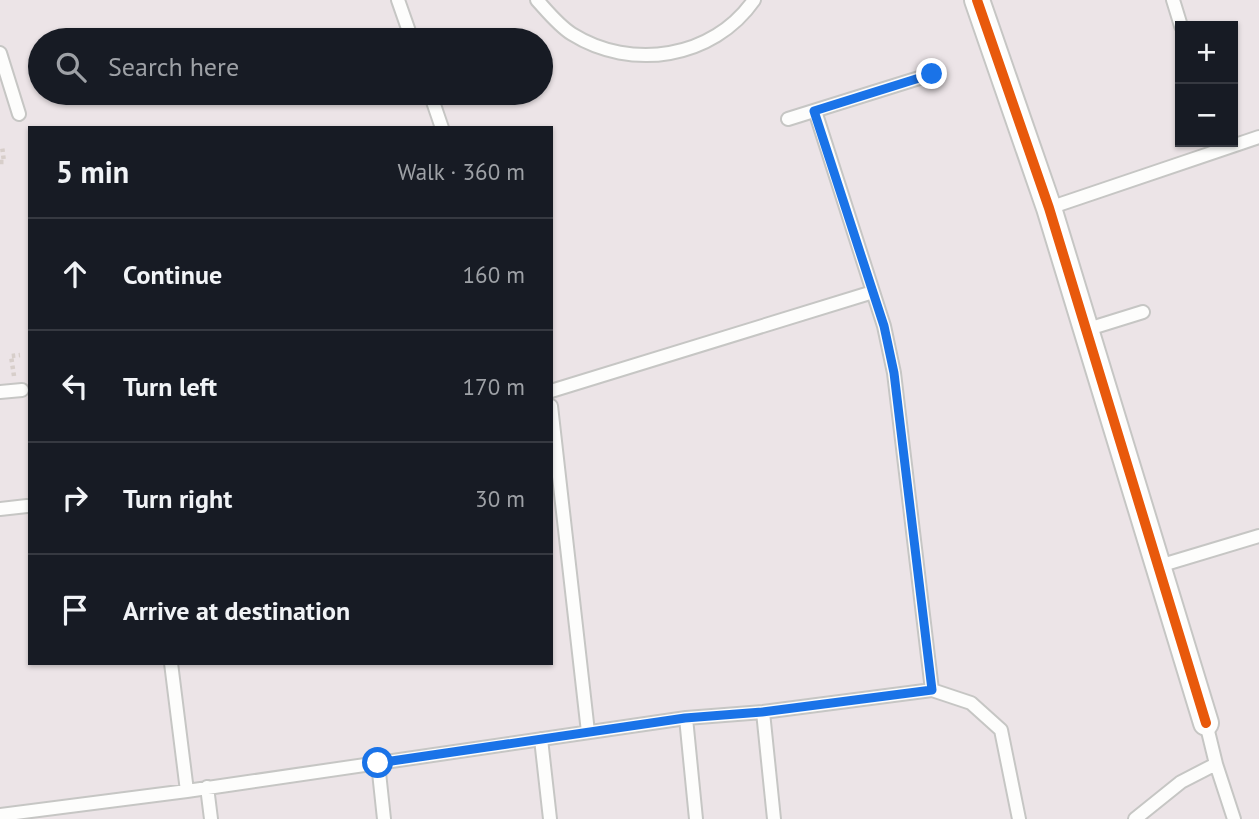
<!DOCTYPE html>
<html lang="en">
<head>
<meta charset="utf-8">
<style>
	:root { --surface:#171b24; --page:#242831; --text:#f1f3f6; --muted:#9ea1a6; --line:#363941 }
	body { margin:0; font-family:"PT Sans",sans-serif; background:var(--page); color:var(--text) }
	.controls { position:absolute; right:21px; top:21px; display:grid; overflow:hidden; border-radius:0px; box-shadow:0 2px 5px #0004 }
	.controls button { width:63px; height:63px; display:grid; place-items:center; padding:0; border:0; border-bottom:2px solid var(--line); background:var(--surface); color:var(--text); font:35px sans-serif }
	.stop { position:absolute; width:21px; height:21px; margin:-16px; border:5px solid #1a73e8; border-radius:50%; background:#fff }
	.stop.end { background:#1a73e8; border-color:#fff; box-shadow:0 2px 7px #0008 }
	.list { margin:0; padding:0; list-style:none }
	h2 { display:flex; justify-content:space-between; align-items:center; height:91px; margin:0; padding:0 28px; font-size:30px }
	h2 small { font-size:23px; font-weight:400; color:var(--muted) }
	.list li { display:grid; grid-template-columns:46px 1fr auto; gap:21px; align-items:center; box-sizing:border-box; height:112px; padding:0 28px; border-top:2px solid var(--line) }
	.list b { display:block; font-size:26px; white-space:nowrap }
	.list em { font-size:23px; font-style:normal; color:var(--muted) }
	.icon { flex:none; width:38px; height:38px; fill:none; stroke:currentColor; stroke-width:2; stroke-linecap:round; stroke-linejoin:round }
	.map { position:relative; flex:none; width:1259px; height:819px; overflow:hidden }
	.search { position:absolute; background:var(--surface); box-shadow:0 2px 5px #0004; left:28px; top:28px; width:525px; height:77px; display:flex; align-items:center; gap:18px; box-sizing:border-box; padding:0 24px; border-radius:38px; color:var(--muted); font-size:26px }
	.panel { position:absolute; background:var(--surface); box-shadow:0 2px 5px #0004; left:28px; top:126px; width:525px; height:539px; border-radius:0px }
	.map>svg:first-child { display:block }
	.industrial { fill:#ece4e7; fill-rule:evenodd }
	.lines { fill:none; stroke-linecap:round; stroke-linejoin:round }
	.lane-casing { stroke:#c6c6c4; stroke-width:16 }
	.street-casing { stroke:#c6c6c4; stroke-width:28 }
	.path { stroke:#d7ceca; stroke-width:4.5; stroke-dasharray:3.5 3.5; stroke-linecap:butt }
	.lane { stroke:#fdfdfc; stroke-width:12 }
	.street { stroke:#fdfdfc; stroke-width:24 }
	.cycleway-casing { stroke:#fff; stroke-width:15 }
	.cycleway { stroke:#e8590c; stroke-width:10 }
	.route { stroke:#1a73e8; stroke-width:9 }
</style>
</head>
<body>
<div class="map">
<svg width="1259" height="819" viewBox="0 0 1259 819">
	<rect width="100%" height="100%" fill="#efefeb"/>
	<path class="industrial" d="M 0,0 L 1259,0 L 1259,819 L 0,819 ZM 1180,26 L 1233,26 L 1233,142 L 1180,142 ZM 40,40 L 541,40 L 541,93 L 40,93 ZM 30,128 L 551,128 L 551,663 L 30,663 Z"/>
	<g class="lines">
		<g class="lane-casing">
			<path id="lane" d="M 398,0 L 412,40
				M 537,0 C 547,11 559,26 572,34 C 631,71 713,59 754,0
				M 1173,0 L 1181,26
				M 0,53 L 19,114
				M 430,93 L 442,128
				M 815,111 L 884,326 L 894,373 L 932,690
				M 788,119 L 932,74
				M 1049,208 L 1259,137
				M 1085,330 L 1143,312
				M 551,391 L 873,292
				M 0,392 L 22,390
				M 551,406 L 588,732
				M 0,509 L 27,506
				M 1159,566 L 1259,536
				M 171,663 L 187,791
				M 763,712 L 774,819
				M 686,718 L 696,819
				M 1206,723 L 1216,764 L 1234,819
				M 541,739 L 550,819
				M 378,763 L 384,819
				M 207,787 L 211,819
				M 0,815 L 187,791 L 686,718 L 763,712 L 932,690 L 971,703 L 1001,730 L 1019,819
				M 1135,819 L 1181,782 L 1216,764"/>
		</g>
		<g class="street-casing">
			<path id="street" d="M 977,0 L 1049,208 L 1206,723"/>
		</g>
		<path class="path" d="M 0,162 L 4,162 L 2,146
			M 14,376 L 11,356 L 20,355"/>
		<use href="#lane" class="lane"/>
		<use href="#street" class="street"/>
		<g class="cycleway-casing">
			<path id="cycleway" d="M 977,0 L 1049,208 L 1206,723"/>
		</g>
		<use href="#cycleway" class="cycleway"/>
	</g>
	<g class="lines">
		<path class="route" d="M 378,763 L 685,718 L 762,712 L 932,690 L 894,373 L 884,326 L 814,111 L 932,74"/>
	</g>
</svg>
<div class="controls">
<button>+</button>
<button>−</button>
</div>
<div class="stop" style="left:378px;top:763px"></div>
<div class="stop end" style="left:932px;top:74px"></div>
<div class="search"><svg class="icon" aria-label="search" viewBox="0 0 24 24"><circle cx="10" cy="10" r="6"/><path d="M15 15l6 6"/></svg>Search here</div>
<section class="panel">
<h2>5 min<small>Walk · 360 m</small></h2>
<ul class="list">
<li><svg class="icon" aria-label="ahead" viewBox="0 0 24 24"><path d="M12 20V5M6 11l6-6 6 6"/></svg><div><b>Continue</b></div><em>160 m</em></li>
<li><svg class="icon" aria-label="left" viewBox="0 0 24 24"><path d="M17 20v-9H6M10 6l-5 5 5 5"/></svg><div><b>Turn left</b></div><em>170 m</em></li>
<li><svg class="icon" aria-label="right" viewBox="0 0 24 24"><path d="M7 20v-9h11M14 6l5 5-5 5"/></svg><div><b>Turn right</b></div><em>30 m</em></li>
<li><svg class="icon" aria-label="arrive" viewBox="0 0 24 24"><path d="M6 21V4h12l-3 4 3 4H6"/></svg><div><b>Arrive at destination</b></div></li>
</ul>
</section>
</div>
</body>
</html>
